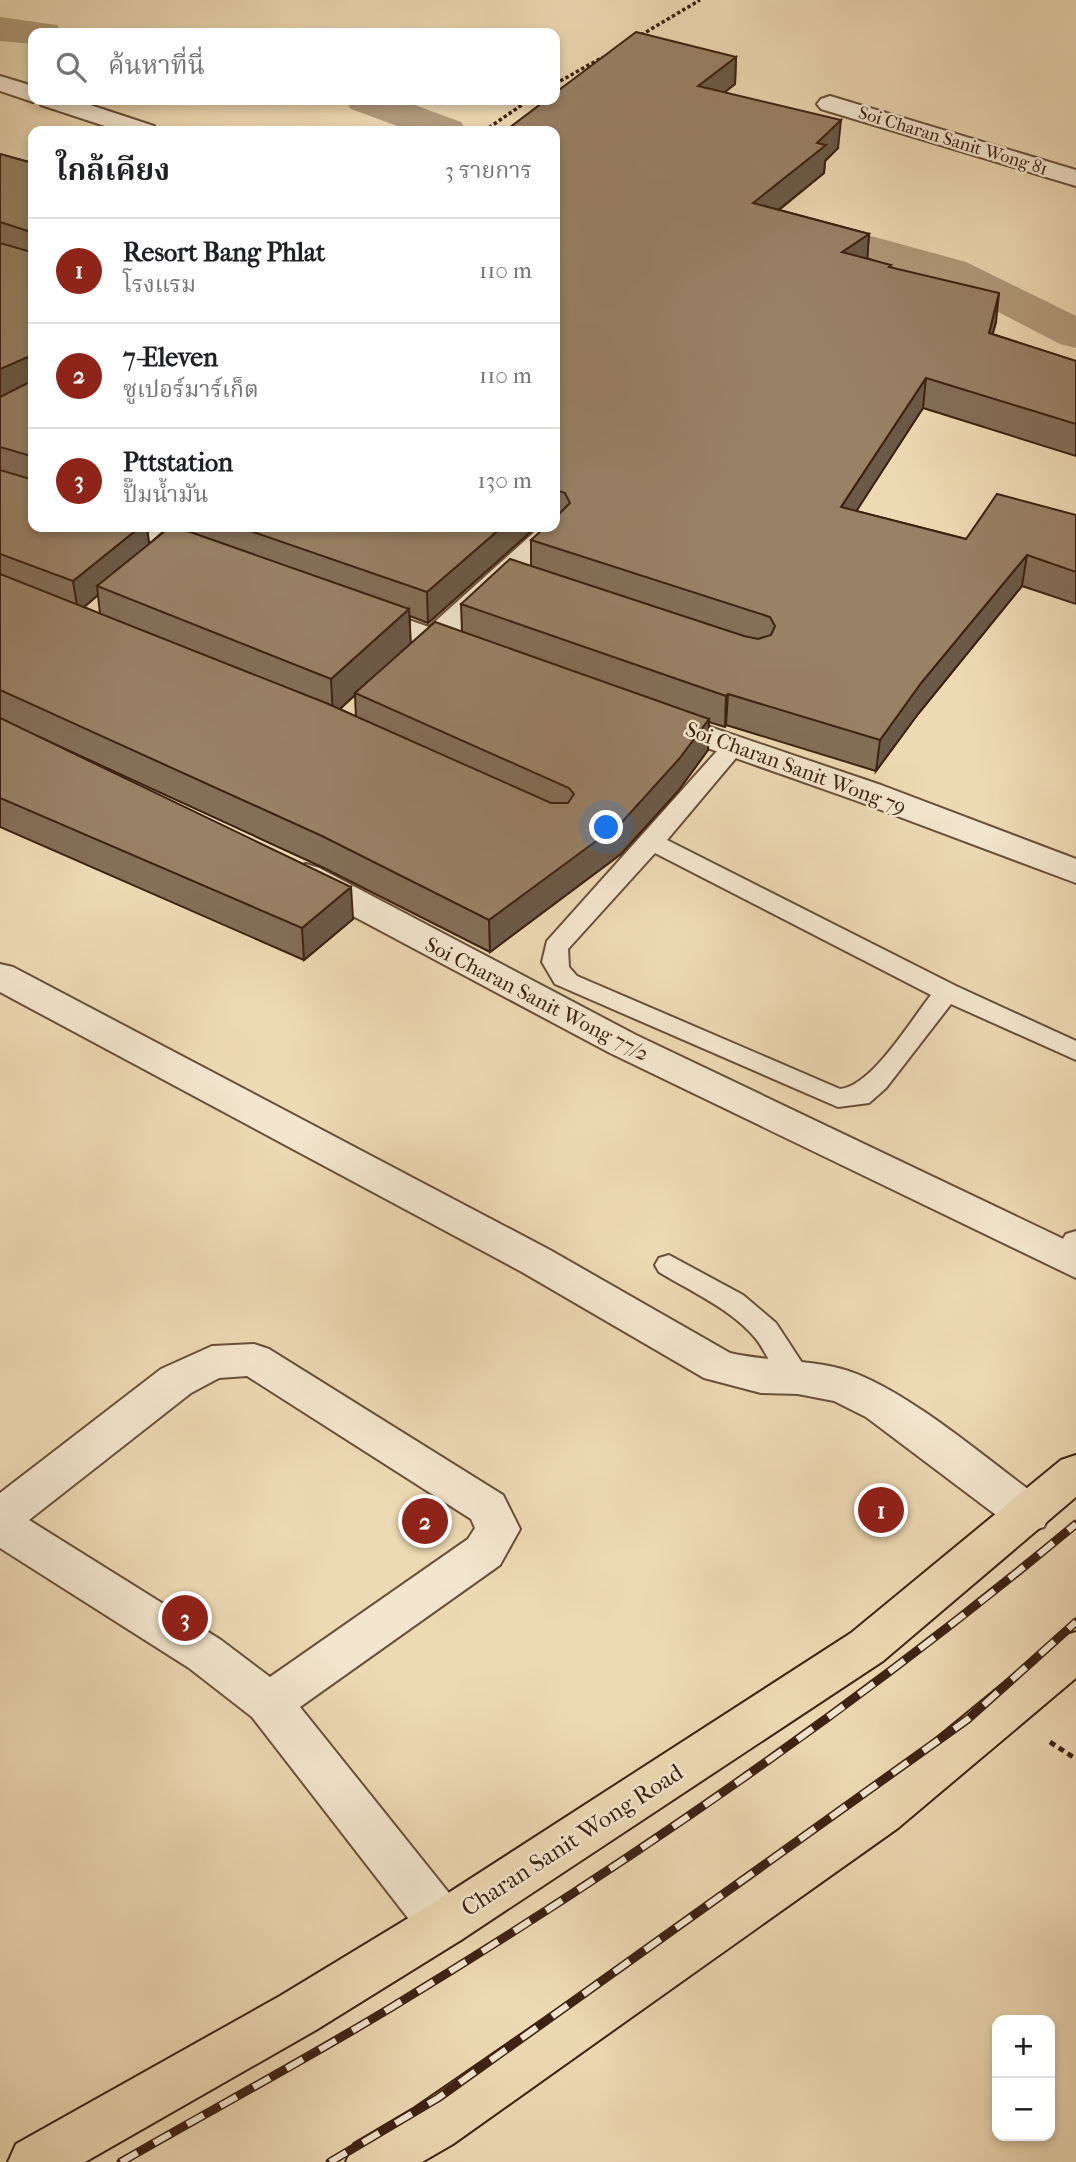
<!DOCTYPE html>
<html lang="th">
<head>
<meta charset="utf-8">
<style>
	:root { --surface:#fff; --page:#f2f2f2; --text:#202124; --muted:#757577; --line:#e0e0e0; --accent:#8f2418 }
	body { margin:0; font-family:"IM FELL French Canon","Noto Serif Thai",serif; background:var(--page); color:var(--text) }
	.controls { position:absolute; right:21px; bottom:21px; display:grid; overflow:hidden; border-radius:14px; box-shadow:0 4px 10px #0003 }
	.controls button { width:63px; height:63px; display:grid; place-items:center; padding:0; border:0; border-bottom:2px solid var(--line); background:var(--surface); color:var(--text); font:35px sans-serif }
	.you { position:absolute; left:607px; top:828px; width:24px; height:24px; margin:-18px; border:5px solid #fff; border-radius:50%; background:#1a73e8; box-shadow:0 0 0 10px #1a73e833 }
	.badge { display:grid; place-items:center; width:46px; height:46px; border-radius:50%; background:var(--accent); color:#fff; font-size:23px; font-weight:700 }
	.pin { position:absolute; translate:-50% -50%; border:4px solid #fff; box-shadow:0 2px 7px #0006 }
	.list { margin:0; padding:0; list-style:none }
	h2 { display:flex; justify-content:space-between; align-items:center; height:91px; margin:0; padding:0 28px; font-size:30px }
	h2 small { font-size:23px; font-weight:400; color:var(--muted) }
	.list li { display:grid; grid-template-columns:46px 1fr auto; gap:21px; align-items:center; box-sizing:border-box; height:105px; padding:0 28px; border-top:2px solid var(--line) }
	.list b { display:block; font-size:26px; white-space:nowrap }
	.list p { margin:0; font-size:23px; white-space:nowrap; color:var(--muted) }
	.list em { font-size:23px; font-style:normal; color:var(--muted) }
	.icon { flex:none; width:38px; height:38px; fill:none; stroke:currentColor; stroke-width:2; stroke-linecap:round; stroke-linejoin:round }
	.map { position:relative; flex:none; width:1076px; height:2162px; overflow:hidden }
	.search { position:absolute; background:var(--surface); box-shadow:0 4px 10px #0003; left:28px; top:28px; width:532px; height:77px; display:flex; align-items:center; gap:18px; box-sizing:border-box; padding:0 24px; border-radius:14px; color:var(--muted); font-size:26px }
	.panel { position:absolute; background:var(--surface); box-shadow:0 4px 10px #0003; left:28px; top:126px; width:532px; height:406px; border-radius:14px }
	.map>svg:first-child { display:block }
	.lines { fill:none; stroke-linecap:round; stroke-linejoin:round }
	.canal { fill:#b19b7c; fill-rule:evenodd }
	.service-casing { stroke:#69503a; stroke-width:4 }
	.minor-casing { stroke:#69503a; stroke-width:4 }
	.primary-casing { stroke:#3d2212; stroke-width:4 }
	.path-far1 { stroke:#3d2212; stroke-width:3.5; stroke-dasharray:3.5 2.5; stroke-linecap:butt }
	.path { stroke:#3d2212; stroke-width:5; stroke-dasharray:6 4.5; stroke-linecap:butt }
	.service { fill:#f3e6ce; fill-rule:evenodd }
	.minor { fill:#f3e6ce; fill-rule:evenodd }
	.primary { fill:#edd9b3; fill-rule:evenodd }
	.rail-casing { stroke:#3d2212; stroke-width:9 }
	.rail { stroke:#f3e6ce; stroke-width:6; stroke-dasharray:19; stroke-linecap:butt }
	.wall { fill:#846f58; stroke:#3d2212; stroke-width:2; fill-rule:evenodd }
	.shaded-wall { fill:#6b5a47; stroke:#3d2212; stroke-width:2 }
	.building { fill:#998166; stroke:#3d2212; stroke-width:2 }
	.labels { text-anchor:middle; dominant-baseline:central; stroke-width:5; stroke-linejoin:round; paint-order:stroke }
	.far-street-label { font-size:18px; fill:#3d2212; stroke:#f3e6ce }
	.street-label { font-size:21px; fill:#3d2212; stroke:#f3e6ce }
	.near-street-label { font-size:24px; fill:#3d2212; stroke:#f3e6ce }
</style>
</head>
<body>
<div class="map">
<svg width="1076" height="2162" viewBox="0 0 1076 2162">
	<rect width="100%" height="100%" fill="#edd9b3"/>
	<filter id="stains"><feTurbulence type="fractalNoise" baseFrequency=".00286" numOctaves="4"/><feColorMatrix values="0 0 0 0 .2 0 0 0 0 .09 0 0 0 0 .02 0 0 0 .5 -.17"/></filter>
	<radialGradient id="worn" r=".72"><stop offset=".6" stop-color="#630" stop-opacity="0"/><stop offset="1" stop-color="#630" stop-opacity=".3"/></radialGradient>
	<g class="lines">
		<path class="canal" d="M 0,17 L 57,25 L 62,33 L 33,33 L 33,44 L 0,41 Z
			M 345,100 L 401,100 L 461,122 L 467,131 L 411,131 L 351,109 Z
			M 787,213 L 966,262 L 1076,316 L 1076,348 L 1060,344 L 936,280 L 772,235 L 766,226 L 772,217 Z"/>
		<g class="service-casing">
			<path id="service" d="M 734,739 L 742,741 L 746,746 L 667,840 L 956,986 L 1076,1041 L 1076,1060 L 951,1004 L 886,1088 L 869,1103 L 838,1107 L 555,984 L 542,962 L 547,941 L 726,741 ZM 655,853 L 931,995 C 911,1020 872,1086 840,1089 L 577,976 L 569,967 L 568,949 Z
				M 1076,1231 L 1076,1252 L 1075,1252 L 1065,1249 L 1061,1242 L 1066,1234 Z
				M 669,1255 L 743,1295 L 776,1323 L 812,1378 L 808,1386 C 781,1395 771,1359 757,1340 C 733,1310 692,1292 659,1272 L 655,1265 L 659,1258 Z"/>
		</g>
		<g class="minor-casing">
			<path id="minor" d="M 0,76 L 33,86 L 33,100 L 75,100 L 154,126 L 158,131 L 120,131 L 41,105 L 38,100 L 33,102 L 0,91 Z
				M 830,96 L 1076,170 L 1076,186 L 821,109 L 817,104 L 821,99 Z
				M 555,523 L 563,525 L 568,532 L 563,539 L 456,637 L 480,645 L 484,652 L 480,659 L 468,662 L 456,659 L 349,620 L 344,613 L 349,606 L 360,603 L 429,627 L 540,527 L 555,527 Z
				M 103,527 L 148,527 L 216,550 L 221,557 L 216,564 L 205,566 L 194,564 L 108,534 Z
				M 660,710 L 881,785 L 1076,859 L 1076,883 L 857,801 L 648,727 L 643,720 L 648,713 Z
				M 306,864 L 319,868 L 636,1035 L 1076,1245 L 1076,1278 L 610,1053 L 293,884 L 288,876 L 293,868 Z
				M 0,964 L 13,967 L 550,1250 L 730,1353 C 772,1363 817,1358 857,1374 C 917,1398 990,1462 1044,1501 L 1050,1514 L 1044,1527 L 1028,1532 L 1012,1527 L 866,1417 L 834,1401 L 798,1394 L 761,1393 L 704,1378 L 522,1272 L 0,992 Z
				M 254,1344 L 269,1349 L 503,1495 L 520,1529 L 500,1565 L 300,1707 L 461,1908 L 468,1924 L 461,1940 L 443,1946 L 425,1940 L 252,1717 L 189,1668 L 0,1548 L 0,1493 L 161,1369 L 212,1346 ZM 247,1376 L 471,1519 L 475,1528 L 468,1539 L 270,1677 L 221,1640 L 29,1520 L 191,1393 L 219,1378 Z"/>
		</g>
		<g class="primary-casing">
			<path id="primary" d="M 1076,1455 L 1076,1497 L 883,1661 L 461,1940 L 316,2030 L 85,2162 L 8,2162 L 16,2144 L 280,1996 L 425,1908 L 851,1633 L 1061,1460 Z
				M 1076,1632 L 1076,1678 L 898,1828 L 453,2144 L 422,2162 L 346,2162 L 354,2144 L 415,2108 L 864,1798 L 1060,1637 Z"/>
		</g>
		<path class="path-far1" d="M 641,35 L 700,0
			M 555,84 L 603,57
			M 484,131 L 529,100"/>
		<path class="path" d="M 1050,1742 L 1076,1759"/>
		<use href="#service" class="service"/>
		<use href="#minor" class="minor"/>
		<use href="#primary" class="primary"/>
		<g class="rail-casing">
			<path id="rail" d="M 121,2162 C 211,2110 303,2061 392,2007 C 631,1862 861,1703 1076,1524
				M 330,2162 L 438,2098 L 968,1719 L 1076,1622"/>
		</g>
		<use href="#rail" class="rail"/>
	</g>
	<path class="wall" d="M 736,57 L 735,84 L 725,92 L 838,148 L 825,161 L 824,173 L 779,210 L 869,234 L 867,258 L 891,267 L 996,322 L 992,334 L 1076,361 L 1076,456 L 923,408 L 856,511 L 966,539 L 1076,515 L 1076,604 L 1022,586 L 918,714 L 876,771 L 726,725 L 725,727 L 709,722 L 708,750 L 678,791 L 621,854 L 490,952 L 324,868 L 35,735 L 353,919 L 304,960 L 0,827 L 0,154 L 29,162 L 32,158 L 33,527 L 147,527 L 149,544 L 165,530 L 155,527 L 536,527 L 428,623 L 410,616 L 410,644 L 462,632 L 461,604 L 531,566 L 531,540 L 555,527 L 555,131 ZM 98,595 L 100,614 L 84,607 ZM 355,695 L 356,717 L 340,709 Z"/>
	<path class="shaded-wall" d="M 736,57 L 735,84 L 697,114 L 698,86 Z
		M 841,120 L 838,148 L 825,161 L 824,173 L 751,232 L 753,203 Z
		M 869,234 L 867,263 L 842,252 Z
		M 999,293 L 996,322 L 985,363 L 989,333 Z
		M 30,356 L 33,386 L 0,401 L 0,369 Z
		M 926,378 L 923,408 L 839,538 L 841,507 Z
		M 556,490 L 556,520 L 555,522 L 555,491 Z
		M 140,527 L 147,527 L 150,552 L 97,586 L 98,595 L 78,612 L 73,581 Z
		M 502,527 L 536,527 L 428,623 L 427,592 Z
		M 1027,555 L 1022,586 L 918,714 L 876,771 L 880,740 L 921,683 Z
		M 409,609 L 411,645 L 355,693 L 355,695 L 333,715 L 331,679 Z
		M 728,694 L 726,725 L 725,727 L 726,696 Z
		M 709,719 L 708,750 L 678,791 L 621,854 L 490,952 L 489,920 Z
		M 351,887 L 353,919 L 304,960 L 302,928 Z"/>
	<path class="building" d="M 636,32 L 736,57 L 698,86 L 841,120 L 817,143 L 826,145 L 753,203 L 869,234 L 842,252 L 891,265 L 889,267 L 999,293 L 989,333 L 1076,361 L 1076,424 L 926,378 L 841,507 L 966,539 L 997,494 L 1076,515 L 1076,572 L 1027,555 L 921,683 L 880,740 L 728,694 L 726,696 L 461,604 L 510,559 L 744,636 L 758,639 L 771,635 L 775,626 L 770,617 L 531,540 L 545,527 L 555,527 L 555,518 L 570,503 L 565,493 L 556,490 L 555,491 L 555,131 L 505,131 L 546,100 L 555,100 L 555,93 Z
		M 0,154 L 29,162 L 32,158 L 33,158 L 33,527 L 140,527 L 73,581 L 0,554 L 0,470 L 30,479 L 31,456 L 0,447 L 0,397 L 30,382 L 30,356 L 0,369 L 0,243 L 31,252 L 31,232 L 0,222 Z
		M 170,527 L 176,527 L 409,609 L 331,679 L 97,586 Z
		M 239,527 L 502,527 L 427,592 Z
		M 0,574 L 326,703 L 551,803 L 568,803 L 574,794 L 569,788 L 355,693 L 435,622 L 709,719 L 679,759 L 622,822 L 489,920 L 322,836 L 0,690 Z
		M 0,718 L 351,887 L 302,928 L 0,798 Z"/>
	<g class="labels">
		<g class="far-street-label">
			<text transform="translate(953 141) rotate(17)">Soi Charan Sanit Wong 81</text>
		</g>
		<g class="street-label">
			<text transform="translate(796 768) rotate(20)">Soi Charan Sanit Wong 79</text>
			<text transform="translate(537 999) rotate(27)">Soi Charan Sanit Wong 77/2</text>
		</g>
		<g class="near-street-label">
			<text transform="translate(572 1840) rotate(-33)">Charan Sanit Wong Road</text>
		</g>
	</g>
	<rect width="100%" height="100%" filter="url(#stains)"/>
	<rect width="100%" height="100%" fill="url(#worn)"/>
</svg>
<div class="controls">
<button>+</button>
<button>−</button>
</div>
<div class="you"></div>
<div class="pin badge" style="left:881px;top:1510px">1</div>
<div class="pin badge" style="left:425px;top:1521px">2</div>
<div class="pin badge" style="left:185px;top:1618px">3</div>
<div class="search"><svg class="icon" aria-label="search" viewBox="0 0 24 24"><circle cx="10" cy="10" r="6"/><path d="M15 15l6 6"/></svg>ค้นหาที่นี่</div>
<section class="panel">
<h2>ใกล้เคียง<small>3 รายการ</small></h2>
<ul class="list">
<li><span class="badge">1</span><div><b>Resort Bang Phlat</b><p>โรงแรม</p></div><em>110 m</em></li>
<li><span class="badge">2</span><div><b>7-Eleven</b><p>ซูเปอร์มาร์เก็ต</p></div><em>110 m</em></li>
<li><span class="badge">3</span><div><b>Pttstation</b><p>ปั๊มน้ำมัน</p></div><em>130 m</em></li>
</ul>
</section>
</div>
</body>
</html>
